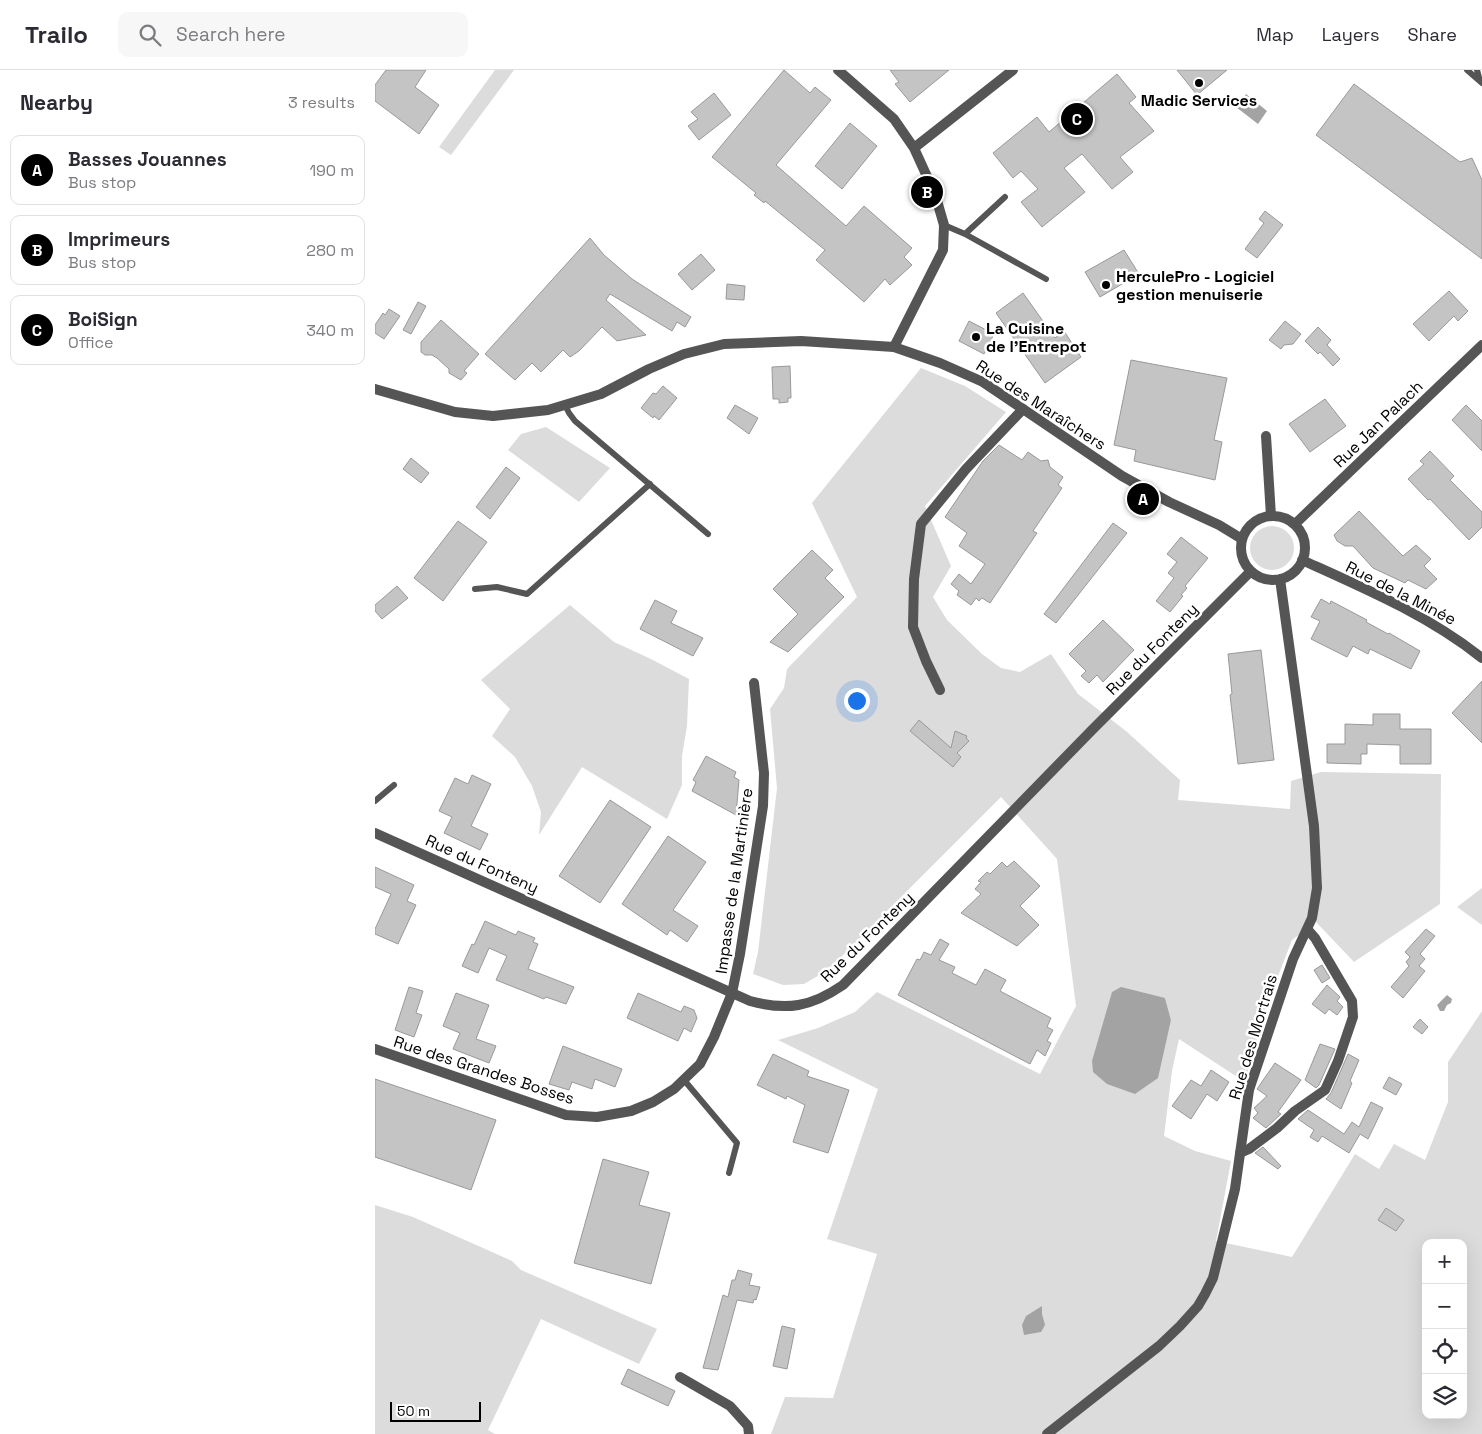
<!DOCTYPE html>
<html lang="en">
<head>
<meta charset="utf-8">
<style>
	:root { --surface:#fff; --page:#f7f7f7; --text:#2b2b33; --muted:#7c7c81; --line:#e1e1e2; --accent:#000 }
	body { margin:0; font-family:"Space Grotesk",sans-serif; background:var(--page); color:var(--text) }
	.controls { position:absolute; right:15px; bottom:15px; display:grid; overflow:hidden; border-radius:10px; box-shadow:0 5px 20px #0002 }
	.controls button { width:45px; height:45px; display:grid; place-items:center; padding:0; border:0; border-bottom:1px solid var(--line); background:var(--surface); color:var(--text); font:25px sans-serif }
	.scale { position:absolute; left:15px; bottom:12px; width:91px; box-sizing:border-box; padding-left:5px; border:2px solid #000; border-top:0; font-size:14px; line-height:18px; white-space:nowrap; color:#000; -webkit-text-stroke:4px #fff; paint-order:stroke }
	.you { position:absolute; left:481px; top:630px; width:18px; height:18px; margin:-12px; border:4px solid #fff; border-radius:50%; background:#1a73e8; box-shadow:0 0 0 8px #1a73e833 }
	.badge { display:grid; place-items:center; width:32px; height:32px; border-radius:50%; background:var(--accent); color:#fff; font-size:16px; font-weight:700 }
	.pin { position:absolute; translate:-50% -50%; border:2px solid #fff; box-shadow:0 1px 5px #0006 }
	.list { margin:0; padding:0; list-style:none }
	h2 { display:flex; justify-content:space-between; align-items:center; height:65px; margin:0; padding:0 20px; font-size:21px }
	h2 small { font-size:16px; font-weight:400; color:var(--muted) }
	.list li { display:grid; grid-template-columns:32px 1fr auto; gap:15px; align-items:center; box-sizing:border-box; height:70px; margin:0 10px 10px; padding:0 10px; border:1px solid var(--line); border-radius:10px }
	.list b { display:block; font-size:19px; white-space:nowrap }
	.list p { margin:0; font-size:16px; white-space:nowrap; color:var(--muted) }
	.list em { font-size:16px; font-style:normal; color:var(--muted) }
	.icon { flex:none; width:28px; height:28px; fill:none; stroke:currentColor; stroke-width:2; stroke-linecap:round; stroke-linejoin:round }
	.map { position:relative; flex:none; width:1107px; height:1364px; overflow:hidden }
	header { display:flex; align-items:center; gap:30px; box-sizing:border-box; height:70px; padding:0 25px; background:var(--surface); border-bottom:1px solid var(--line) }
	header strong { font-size:24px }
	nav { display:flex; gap:28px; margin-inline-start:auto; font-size:18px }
	.search { width:350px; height:45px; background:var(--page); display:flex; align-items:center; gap:12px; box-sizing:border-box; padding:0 18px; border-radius:10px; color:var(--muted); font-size:19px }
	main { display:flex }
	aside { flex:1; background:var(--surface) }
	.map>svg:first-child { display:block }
	.green { fill:#dcdcdc; fill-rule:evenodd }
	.water { fill:#a3a3a3 }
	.building { fill:#c4c4c4; stroke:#999 }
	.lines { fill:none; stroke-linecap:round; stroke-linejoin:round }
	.service { stroke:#555; stroke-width:6 }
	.minor { stroke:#555; stroke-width:10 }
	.tertiary { stroke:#555; stroke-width:10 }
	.poi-dot { fill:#000; stroke:#fff; stroke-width:2 }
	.labels { text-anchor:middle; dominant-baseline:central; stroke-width:5; stroke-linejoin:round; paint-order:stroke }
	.poi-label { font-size:16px; font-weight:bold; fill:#000; stroke:#fff; text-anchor:start }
	.street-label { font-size:16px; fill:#000; stroke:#fff }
</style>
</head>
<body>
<header>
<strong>Trailo</strong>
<div class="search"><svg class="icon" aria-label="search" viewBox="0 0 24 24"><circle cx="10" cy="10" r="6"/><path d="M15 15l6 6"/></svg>Search here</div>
<nav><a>Map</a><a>Layers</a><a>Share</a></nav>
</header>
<main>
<aside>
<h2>Nearby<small>3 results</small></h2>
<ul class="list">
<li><span class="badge">A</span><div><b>Basses Jouannes</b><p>Bus stop</p></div><em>190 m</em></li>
<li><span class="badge">B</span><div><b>Imprimeurs</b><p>Bus stop</p></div><em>280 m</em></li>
<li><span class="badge">C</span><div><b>BoiSign</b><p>Office</p></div><em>340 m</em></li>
</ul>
</aside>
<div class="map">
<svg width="1107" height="1364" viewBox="0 0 1107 1364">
	<rect width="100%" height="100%" fill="#fff"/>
	<path class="green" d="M 120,0 L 139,0 L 76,85 L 64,77 Z
		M 546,298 L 590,316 L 631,342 L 550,436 L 576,496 L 558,527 L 572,550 L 607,584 L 626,598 L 645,602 L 676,584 L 703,624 L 751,661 L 805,710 L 803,730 L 915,739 L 916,711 L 946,702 L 1066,704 L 1065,834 L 979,892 L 941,852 L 917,870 L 888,945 L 870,1012 L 804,969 L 797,1001 L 789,1066 L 820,1081 L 856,1091 L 841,1171 L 917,1187 L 980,1084 L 1004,1099 L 1019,1074 L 1050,1090 L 1073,1032 L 1073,992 L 1107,941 L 1107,1364 L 396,1364 L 410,1327 L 458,1328 L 502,1184 L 452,1169 L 503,1019 L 403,970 L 443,958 L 480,942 L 502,922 L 665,1004 L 701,936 L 682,789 L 626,727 L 453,900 L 429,914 L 408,915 L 378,904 L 383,882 L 402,718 L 395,639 L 409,618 L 412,599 L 482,527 L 437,433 ZM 790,928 L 796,950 L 789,977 ZM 1051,1173 L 1088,1173 L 1088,1345 L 1051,1345 Z
		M 171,357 L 235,398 L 204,432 L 133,380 L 146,364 Z
		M875 478a22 22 0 1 1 44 0a22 22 0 1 1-44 0Z
		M 195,535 L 239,572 L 276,589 L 314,609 L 312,656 L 307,686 L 307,715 L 292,749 L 207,697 L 164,765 L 166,742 L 157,716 L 140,687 L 117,666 L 135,639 L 106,610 Z
		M 1107,818 L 1107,855 L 1082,837 Z
		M 0,1135 L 38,1147 L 137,1191 L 146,1200 L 282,1259 L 264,1294 L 166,1249 L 113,1360 L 120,1364 L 0,1364 Z"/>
	<path class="water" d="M 871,24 L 892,41 L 883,54 L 861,37 Z
		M 746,917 L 790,928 L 796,950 L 783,1008 L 760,1024 L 732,1014 L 718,1002 L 717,991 L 737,922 Z
		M 1072,925 L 1077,929 L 1076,933 L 1072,935 L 1069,941 L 1065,941 L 1062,935 Z
		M 667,1236 L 667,1244 L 670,1255 L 666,1262 L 649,1265 L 647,1255 L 651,1246 Z"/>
	<path class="building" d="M 11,0 L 51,0 L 40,17 L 64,35 L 44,64 L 0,31 L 0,15 Z
		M 409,0 L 435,23 L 440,17 L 456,30 L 401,95 L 471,156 L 489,136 L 537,178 L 529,187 L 537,195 L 515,215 L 510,209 L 489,232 L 441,190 L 450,180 L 390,131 L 389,133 L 379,125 L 381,123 L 337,87 Z
		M 515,0 L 574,0 L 535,32 L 520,14 L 524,12 Z
		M 802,0 L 852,0 L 822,25 Z
		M 742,4 L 761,27 L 754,33 L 779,61 L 745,87 L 758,102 L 737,119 L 707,84 L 689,98 L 710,122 L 667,157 L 646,132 L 663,119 L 646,101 L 638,108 L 618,83 L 662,47 L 674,62 Z
		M 979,14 L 1085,92 L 1097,88 L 1107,110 L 1107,189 L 941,65 Z
		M 339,23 L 356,45 L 324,70 L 313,56 L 323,49 L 316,42 Z
		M 475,53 L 502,76 L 467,119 L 440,96 Z
		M 890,141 L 908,155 L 882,188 L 870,179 L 889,153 L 884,149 Z
		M 215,168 L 229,185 L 257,209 L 316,247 L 310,257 L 302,252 L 297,261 L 235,224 L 231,230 L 271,265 L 242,271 L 227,257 L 204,281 L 195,287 L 188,280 L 166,302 L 157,293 L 140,310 L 110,284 Z
		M 749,180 L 764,204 L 725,227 L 710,202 Z
		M 326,184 L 340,200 L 317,220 L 303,204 Z
		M 352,214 L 370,216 L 369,230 L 351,229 Z
		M 1074,221 L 1093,241 L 1083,251 L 1079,246 L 1054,271 L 1038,254 Z
		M 648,223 L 680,268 L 689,261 L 706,287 L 670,313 L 621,243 Z
		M 43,232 L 51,236 L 36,264 L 28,260 Z
		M 14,239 L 25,246 L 9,269 L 0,263 L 0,255 L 8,243 L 10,245 Z
		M 66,250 L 104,284 L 89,301 L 92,303 L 86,310 L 74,303 L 74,299 L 62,288 L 57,285 L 50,285 L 46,282 L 46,272 Z
		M 594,251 L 619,264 L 609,284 L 584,271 Z
		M 910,251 L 926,264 L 918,274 L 909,275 L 906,279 L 894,270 Z
		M 943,257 L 956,270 L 952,275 L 965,289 L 958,296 L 945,282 L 943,284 L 930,271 Z
		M 756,290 L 852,308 L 839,370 L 847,372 L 840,410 L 759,391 L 761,380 L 739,375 Z
		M 415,296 L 416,328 L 413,328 L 413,332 L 404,333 L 404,329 L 398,329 L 397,297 Z
		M 288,316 L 302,328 L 284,350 L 279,346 L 278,348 L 266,338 L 278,323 L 281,324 Z
		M 950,329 L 971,356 L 935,382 L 914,354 Z
		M 360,335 L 383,348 L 374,364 L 352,348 Z
		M 1091,335 L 1107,351 L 1107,381 L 1077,350 Z
		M 624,375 L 647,390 L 653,382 L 666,391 L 673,390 L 675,397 L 688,407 L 683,415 L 687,418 L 658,461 L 662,463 L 615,533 L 607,528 L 604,531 L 601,528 L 596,535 L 582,525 L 584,521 L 576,514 L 584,504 L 596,514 L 610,494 L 584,476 L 592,463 L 570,447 L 608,391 Z
		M 1055,381 L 1079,406 L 1075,410 L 1107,442 L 1107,457 L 1094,470 L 1055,429 L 1053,430 L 1033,409 L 1049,394 L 1045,391 Z
		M 36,388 L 54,403 L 46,413 L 28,399 Z
		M 131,397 L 145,408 L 115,449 L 101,437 Z
		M 984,441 L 1028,486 L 1041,475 L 1056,489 L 1049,496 L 1062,509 L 1051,519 L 1033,510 L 1030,513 L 998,498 L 978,476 L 970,476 L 962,471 L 959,465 Z
		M 83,451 L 112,472 L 68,531 L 39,508 Z
		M 738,453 L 752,463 L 681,553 L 669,544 Z
		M 806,467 L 833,488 L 810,516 L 812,518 L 806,525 L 808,526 L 795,542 L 781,531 L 799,508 L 793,503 L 802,492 L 792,484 Z
		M 437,480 L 458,500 L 450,508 L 469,527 L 413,582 L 395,572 L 423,544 L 398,519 Z
		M 22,516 L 33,528 L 7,549 L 0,541 L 0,535 Z
		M 946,529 L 955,534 L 956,531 L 992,550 L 991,552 L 1013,564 L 1014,563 L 1045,581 L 1036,599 L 995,579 L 993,584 L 978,576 L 972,587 L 936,569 L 945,551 L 936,547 Z
		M 280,530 L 302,541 L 296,553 L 328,568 L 318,586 L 265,559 Z
		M 728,550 L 759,580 L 728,612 L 722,605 L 714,613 L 706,606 L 711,601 L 694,584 Z
		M 886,580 L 899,690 L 863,694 L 855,625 L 857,624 L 853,584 Z
		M 1107,611 L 1107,673 L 1077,643 Z
		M 998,644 L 1025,644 L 1025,659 L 1056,659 L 1056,694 L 1025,694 L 1025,675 L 992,674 L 992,684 L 986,684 L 986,694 L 952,693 L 952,674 L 970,674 L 970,654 L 998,655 Z
		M 544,650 L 576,678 L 580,661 L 592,666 L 591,668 L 594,671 L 582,683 L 586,687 L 578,697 L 535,661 Z
		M 331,686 L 361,702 L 359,707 L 364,710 L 361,745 L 317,721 L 321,712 L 318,710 Z
		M 97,705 L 116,714 L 96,756 L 113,764 L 105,780 L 69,763 L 77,747 L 64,741 L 80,708 L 93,714 Z
		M 235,730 L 276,757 L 225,833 L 184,806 Z
		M 293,766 L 331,792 L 298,840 L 323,856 L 312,872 L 295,860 L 292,865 L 247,834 Z
		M 639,791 L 665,816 L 645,836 L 664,855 L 642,876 L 586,843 L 606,824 L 600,819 L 606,812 L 603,811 L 612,802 L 615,804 L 627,792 L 632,797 Z
		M 0,797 L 39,815 L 32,831 L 41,835 L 23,874 L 0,864 L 0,859 L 16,824 L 0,817 Z
		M 110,851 L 141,865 L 143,861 L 160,868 L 158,872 L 163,874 L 153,899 L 199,917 L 191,934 L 171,927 L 169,929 L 121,910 L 132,886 L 114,878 L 103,903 L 87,896 L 97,874 L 99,875 Z
		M 1051,859 L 1060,866 L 1045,884 L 1050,889 L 1044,896 L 1050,901 L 1028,928 L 1016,917 L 1034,896 L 1031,892 L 1035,887 L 1030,882 Z
		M 565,869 L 574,874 L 564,890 L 580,897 L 577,903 L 601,915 L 610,899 L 631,910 L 625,921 L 676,948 L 672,957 L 678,960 L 672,971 L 676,973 L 670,986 L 662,980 L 655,994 L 523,925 L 542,889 L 545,890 L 549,882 L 556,885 Z
		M 947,895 L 955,908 L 947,913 L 939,900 Z
		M 952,915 L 965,927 L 962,931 L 968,937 L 962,945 L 954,939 L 950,944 L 937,934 Z
		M 34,917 L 48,921 L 41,943 L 47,945 L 39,967 L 20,960 Z
		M 81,923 L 114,935 L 101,969 L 121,976 L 114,993 L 78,979 L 85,963 L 68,956 Z
		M 263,923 L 306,942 L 309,936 L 319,940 L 322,948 L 316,962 L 309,958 L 303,971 L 252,948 Z
		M 1045,949 L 1053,957 L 1047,964 L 1038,957 Z
		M 945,974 L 960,979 L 944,1015 L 941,1018 L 930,1010 Z
		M 188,976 L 247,999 L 240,1017 L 220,1009 L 217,1019 L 197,1012 L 194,1020 L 174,1014 Z
		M 398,984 L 434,1001 L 432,1006 L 474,1020 L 453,1083 L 418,1072 L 430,1035 L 412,1026 L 411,1029 L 382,1015 Z
		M 973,984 L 984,990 L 975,1011 L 977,1013 L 966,1039 L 951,1029 L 956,1023 Z
		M 900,993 L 926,1010 L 903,1042 L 906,1044 L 891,1058 L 878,1048 L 883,1043 L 879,1038 L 892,1026 L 882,1019 Z
		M 836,1000 L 854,1012 L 842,1031 L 832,1024 L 816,1049 L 797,1036 L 816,1010 L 826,1016 Z
		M 1014,1007 L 1027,1014 L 1021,1025 L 1008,1018 Z
		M 0,1009 L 121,1050 L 96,1120 L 0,1087 Z
		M 996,1032 L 1008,1038 L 993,1069 L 985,1064 L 974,1083 L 947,1066 L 943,1072 L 935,1067 L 939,1060 L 923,1049 L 933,1040 L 969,1064 L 977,1052 L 984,1057 Z
		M 888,1077 L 906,1096 L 903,1099 L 880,1083 Z
		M 228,1089 L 274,1102 L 264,1135 L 295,1143 L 276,1214 L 199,1193 Z
		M 1011,1138 L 1029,1150 L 1021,1161 L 1003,1150 Z
		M 363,1200 L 377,1204 L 374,1215 L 385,1217 L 381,1230 L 379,1229 L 378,1233 L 362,1230 L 343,1300 L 328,1298 L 348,1225 L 353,1227 L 357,1210 L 360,1210 Z
		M 407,1256 L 420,1259 L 412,1299 L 398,1296 Z
		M 253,1299 L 300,1321 L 293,1336 L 246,1314 Z"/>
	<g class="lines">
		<path class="service" d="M 1092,0 L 1107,13
			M 1102,0 L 1105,11
			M 569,155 L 590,164 L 671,209
			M 590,164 L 630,127
			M 190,335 L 194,343 L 200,351 L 333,464
			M 100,519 L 122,517 L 152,524 L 275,414
			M 0,731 L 19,715
			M 309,1010 L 362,1073 L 354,1103"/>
		<path class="minor" d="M 463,0 L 519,49 L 539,78 L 560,124 L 569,155 L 568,180 L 519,277
			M 539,78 L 638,0
			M 891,366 L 896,446
			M 565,620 L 551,591 L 538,557 L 539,509 L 546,454 L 591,399 L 648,339
			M 0,979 L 191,1045 L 222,1047 L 256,1041 L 278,1032 L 299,1019 L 325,994 L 339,967 L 357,923 L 365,884 L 388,736 L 389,703 L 379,613
			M 865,1083 L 874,1079 L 902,1058 L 920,1041 L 950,1020 L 963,991 L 978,947 L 977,931 L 940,868 L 933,860
			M 305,1307 L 355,1336 L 373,1356 L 374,1364"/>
		<path class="tertiary" d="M 0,319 L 80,342 L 118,346 L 173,340 L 226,324 L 274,299 L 309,284 L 349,274 L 426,271 L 519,277 L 565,293 L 608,312 L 747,406 L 794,432 L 844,455 L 867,469
			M866 478a32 32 0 1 1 64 0a32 32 0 1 1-64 0Z
			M 920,454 L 1107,275
			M 927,490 C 989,518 1053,545 1107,588
			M 0,763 L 375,931 C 412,941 436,937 468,915 L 717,660 L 876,501
			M 672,1364 L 784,1276 L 805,1256 L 823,1236 L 830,1224 L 838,1208 L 860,1119 L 874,1020 L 918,889 L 937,848 L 942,818 L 939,756 L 905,509"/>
	</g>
	<g class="poi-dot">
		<circle cx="824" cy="13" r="5"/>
		<circle cx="731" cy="215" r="5"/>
		<circle cx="601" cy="267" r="5"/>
	</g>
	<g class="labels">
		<g class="poi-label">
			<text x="824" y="30" text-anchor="middle">Madic Services</text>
			<text x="741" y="206">HerculePro - Logiciel<tspan x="741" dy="18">gestion menuiserie</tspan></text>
			<text x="611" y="258">La Cuisine<tspan x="611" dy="18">de l'Entrepot</tspan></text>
		</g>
		<g class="street-label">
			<text transform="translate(666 335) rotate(33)">Rue des Maraîchers</text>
			<text transform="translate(1003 354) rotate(-44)">Rue Jan Palach</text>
			<text transform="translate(1026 523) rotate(27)">Rue de la Minée</text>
			<text transform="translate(777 579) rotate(-45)">Rue du Fonteny</text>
			<text transform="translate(107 794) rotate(24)">Rue du Fonteny</text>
			<text transform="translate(359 811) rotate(-82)">Impasse de la Martinière</text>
			<text transform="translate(492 867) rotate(-44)">Rue du Fonteny</text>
			<text transform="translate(878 967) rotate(-73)">Rue des Mortrais</text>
			<text transform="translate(109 1000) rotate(18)">Rue des Grandes Bosses</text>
		</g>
	</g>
</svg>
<div class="controls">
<button>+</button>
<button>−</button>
<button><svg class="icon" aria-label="locate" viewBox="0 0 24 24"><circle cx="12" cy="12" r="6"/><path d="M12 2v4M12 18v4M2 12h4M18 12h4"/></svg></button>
<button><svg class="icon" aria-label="layers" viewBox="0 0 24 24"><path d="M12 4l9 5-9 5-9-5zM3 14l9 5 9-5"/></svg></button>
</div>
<div class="scale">50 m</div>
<div class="you"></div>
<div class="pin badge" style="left:768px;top:429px">A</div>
<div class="pin badge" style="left:552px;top:122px">B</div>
<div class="pin badge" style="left:702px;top:49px">C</div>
</div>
</main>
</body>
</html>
